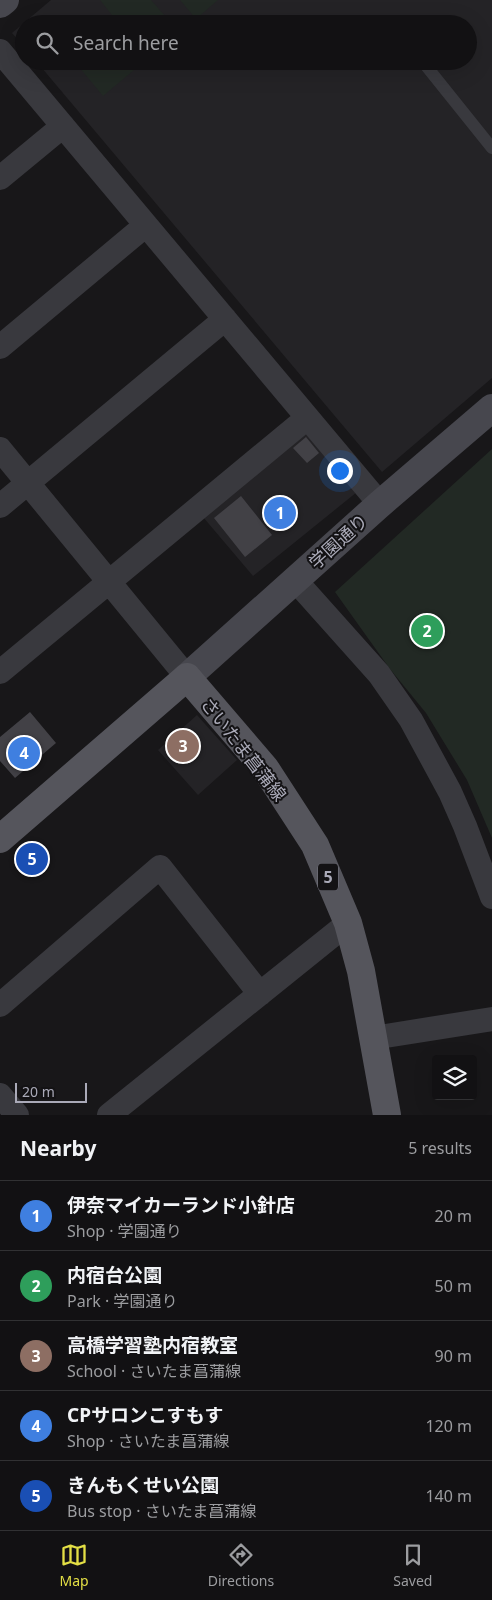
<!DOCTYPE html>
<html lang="en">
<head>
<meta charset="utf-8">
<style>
	:root { --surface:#121113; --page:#1f1f21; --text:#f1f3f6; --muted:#9c9da0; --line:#313133; --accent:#e3df45 }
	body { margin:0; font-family:"Noto Sans","Noto Sans JP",sans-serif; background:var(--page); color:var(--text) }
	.controls { position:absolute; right:15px; bottom:15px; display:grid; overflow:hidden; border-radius:5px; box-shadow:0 5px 20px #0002 }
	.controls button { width:45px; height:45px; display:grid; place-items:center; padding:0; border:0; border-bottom:1px solid var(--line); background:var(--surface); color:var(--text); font:25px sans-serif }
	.scale { position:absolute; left:15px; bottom:12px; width:72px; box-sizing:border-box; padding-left:5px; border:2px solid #aaaab8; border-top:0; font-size:14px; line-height:18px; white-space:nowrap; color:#aaaab8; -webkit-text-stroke:4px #131214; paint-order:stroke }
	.you { position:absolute; left:339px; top:470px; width:18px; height:18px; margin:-12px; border:4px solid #fff; border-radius:50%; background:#1a73e8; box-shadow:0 0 0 8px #1a73e833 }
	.badge { display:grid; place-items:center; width:32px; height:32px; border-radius:50%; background:var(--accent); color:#fff; font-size:16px; font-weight:700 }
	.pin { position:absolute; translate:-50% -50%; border:2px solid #fff; box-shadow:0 1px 5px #0006 }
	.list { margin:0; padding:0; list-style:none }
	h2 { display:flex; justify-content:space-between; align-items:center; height:65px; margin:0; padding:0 20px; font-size:21px }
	h2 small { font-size:16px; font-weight:400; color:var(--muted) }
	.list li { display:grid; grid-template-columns:32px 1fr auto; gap:15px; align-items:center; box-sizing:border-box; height:70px; padding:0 20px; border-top:1px solid var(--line) }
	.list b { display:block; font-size:19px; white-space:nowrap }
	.list p { margin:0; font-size:16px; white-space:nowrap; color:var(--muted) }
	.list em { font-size:16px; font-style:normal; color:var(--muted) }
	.icon { flex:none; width:28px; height:28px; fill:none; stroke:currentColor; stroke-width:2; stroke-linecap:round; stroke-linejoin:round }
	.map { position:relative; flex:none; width:492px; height:1115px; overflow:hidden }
	.search { position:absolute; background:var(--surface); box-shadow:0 5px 20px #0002; left:15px; right:15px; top:15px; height:55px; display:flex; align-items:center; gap:12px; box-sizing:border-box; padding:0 18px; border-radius:28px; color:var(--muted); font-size:19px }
	.sheet { height:415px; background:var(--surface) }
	nav { display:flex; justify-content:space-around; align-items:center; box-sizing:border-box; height:70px; border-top:1px solid var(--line); background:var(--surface); font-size:14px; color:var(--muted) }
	nav a { display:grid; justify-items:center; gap:2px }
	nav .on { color:var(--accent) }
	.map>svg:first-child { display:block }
	.built { fill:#242326 }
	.green { fill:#222924 }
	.building { fill:#424146 }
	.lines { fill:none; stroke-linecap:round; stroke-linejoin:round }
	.lane { stroke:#39393e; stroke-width:12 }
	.street { stroke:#39393e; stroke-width:24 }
	.secondary { stroke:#47474e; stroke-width:28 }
	.primary { stroke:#55555c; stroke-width:28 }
	.labels { text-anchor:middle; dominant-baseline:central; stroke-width:4; stroke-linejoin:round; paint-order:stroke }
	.shield { fill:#131214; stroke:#7d7c87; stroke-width:1 }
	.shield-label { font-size:16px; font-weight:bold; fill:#aaaab8 }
	.street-label { font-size:18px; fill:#aaaab8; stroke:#131214 }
</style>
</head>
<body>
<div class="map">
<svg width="492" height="1115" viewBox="0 0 492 1115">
	<rect width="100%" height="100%" fill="#181719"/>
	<path class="built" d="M 51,0 L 492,0 L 492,378 L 382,472 L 36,61 L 468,61 L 468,24 L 24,24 L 24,47 L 12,33 Z
		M 305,428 L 357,492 L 253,576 L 203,517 Z
		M 197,715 L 237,760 L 198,795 L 158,750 Z"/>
	<path class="green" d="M 100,0 L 151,0 L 172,24 L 119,24 Z
		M 180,0 L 218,0 L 196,19 Z
		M 74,61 L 126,61 L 134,70 L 103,96 Z
		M 492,449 L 492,838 L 467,780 L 426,713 L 390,669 L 335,592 Z"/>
	<path class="building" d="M 306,437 L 319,453 L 307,463 L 293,448 Z
		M 241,496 L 272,535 L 245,557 L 214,518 Z
		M 30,712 L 56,743 L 15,778 L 0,761 L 0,737 Z"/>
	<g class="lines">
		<path class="lane" d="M 423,62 L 492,148"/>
		<path class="street" d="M 0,51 L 380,504
			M 0,178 L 63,126
			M 0,347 L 146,225
			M 0,449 L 187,677
			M 0,506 L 225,319
			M 295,580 L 379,674 L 411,720 L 450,792 L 465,826 L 492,897
			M 0,672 L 307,418
			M 0,1005 L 160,867 L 260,994
			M 373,1038 L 492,1019
			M 0,1095 L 17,1115
			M 109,1115 L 348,923"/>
		<path class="secondary" d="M 0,4 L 5,0
			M 187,677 L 380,504 L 492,408"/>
		<path class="primary" d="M 0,839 L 187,677 L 265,768 L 315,845 L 348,923 L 361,971 L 387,1115"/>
	</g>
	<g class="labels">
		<rect class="shield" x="318" y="863.5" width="20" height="27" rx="4"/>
		<g class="shield-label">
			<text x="328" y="877">5</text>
		</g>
		<g class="street-label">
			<text transform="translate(338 541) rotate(-42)">学園通り</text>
			<text transform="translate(244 749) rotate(52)">さいたま菖蒲線</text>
		</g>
	</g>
</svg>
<div class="controls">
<button><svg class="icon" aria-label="layers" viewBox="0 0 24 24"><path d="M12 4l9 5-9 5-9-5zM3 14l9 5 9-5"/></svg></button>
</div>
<div class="scale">20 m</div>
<div class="you"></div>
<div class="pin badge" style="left:280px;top:513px;background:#3f7fe0">1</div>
<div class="pin badge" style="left:427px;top:631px;background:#2e9e5b">2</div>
<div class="pin badge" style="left:183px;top:746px;background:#8d6e63">3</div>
<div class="pin badge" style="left:24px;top:753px;background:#3f7fe0">4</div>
<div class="pin badge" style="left:32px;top:859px;background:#1a4fb4">5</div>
<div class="search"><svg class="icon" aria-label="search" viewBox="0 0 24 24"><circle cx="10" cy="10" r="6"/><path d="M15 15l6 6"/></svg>Search here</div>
</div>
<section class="sheet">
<h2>Nearby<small>5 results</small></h2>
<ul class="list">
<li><span class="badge" style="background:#3f7fe0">1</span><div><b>伊奈マイカーランド小針店</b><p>Shop · 学園通り</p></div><em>20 m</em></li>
<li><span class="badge" style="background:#2e9e5b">2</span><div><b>内宿台公園</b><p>Park · 学園通り</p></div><em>50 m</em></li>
<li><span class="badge" style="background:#8d6e63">3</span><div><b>高橋学習塾内宿教室</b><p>School · さいたま菖蒲線</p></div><em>90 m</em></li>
<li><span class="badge" style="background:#3f7fe0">4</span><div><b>CPサロンこすもす</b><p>Shop · さいたま菖蒲線</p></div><em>120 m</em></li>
<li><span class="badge" style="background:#1a4fb4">5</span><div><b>きんもくせい公園</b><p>Bus stop · さいたま菖蒲線</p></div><em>140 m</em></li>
</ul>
</section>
<nav>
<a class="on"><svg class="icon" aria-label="map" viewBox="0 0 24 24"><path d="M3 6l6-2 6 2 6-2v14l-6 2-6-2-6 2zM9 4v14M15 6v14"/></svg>Map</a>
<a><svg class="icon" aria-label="directions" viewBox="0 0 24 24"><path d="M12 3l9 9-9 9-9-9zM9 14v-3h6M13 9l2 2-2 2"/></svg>Directions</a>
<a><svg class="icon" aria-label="saved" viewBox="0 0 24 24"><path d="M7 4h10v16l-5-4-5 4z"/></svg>Saved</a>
</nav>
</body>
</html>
